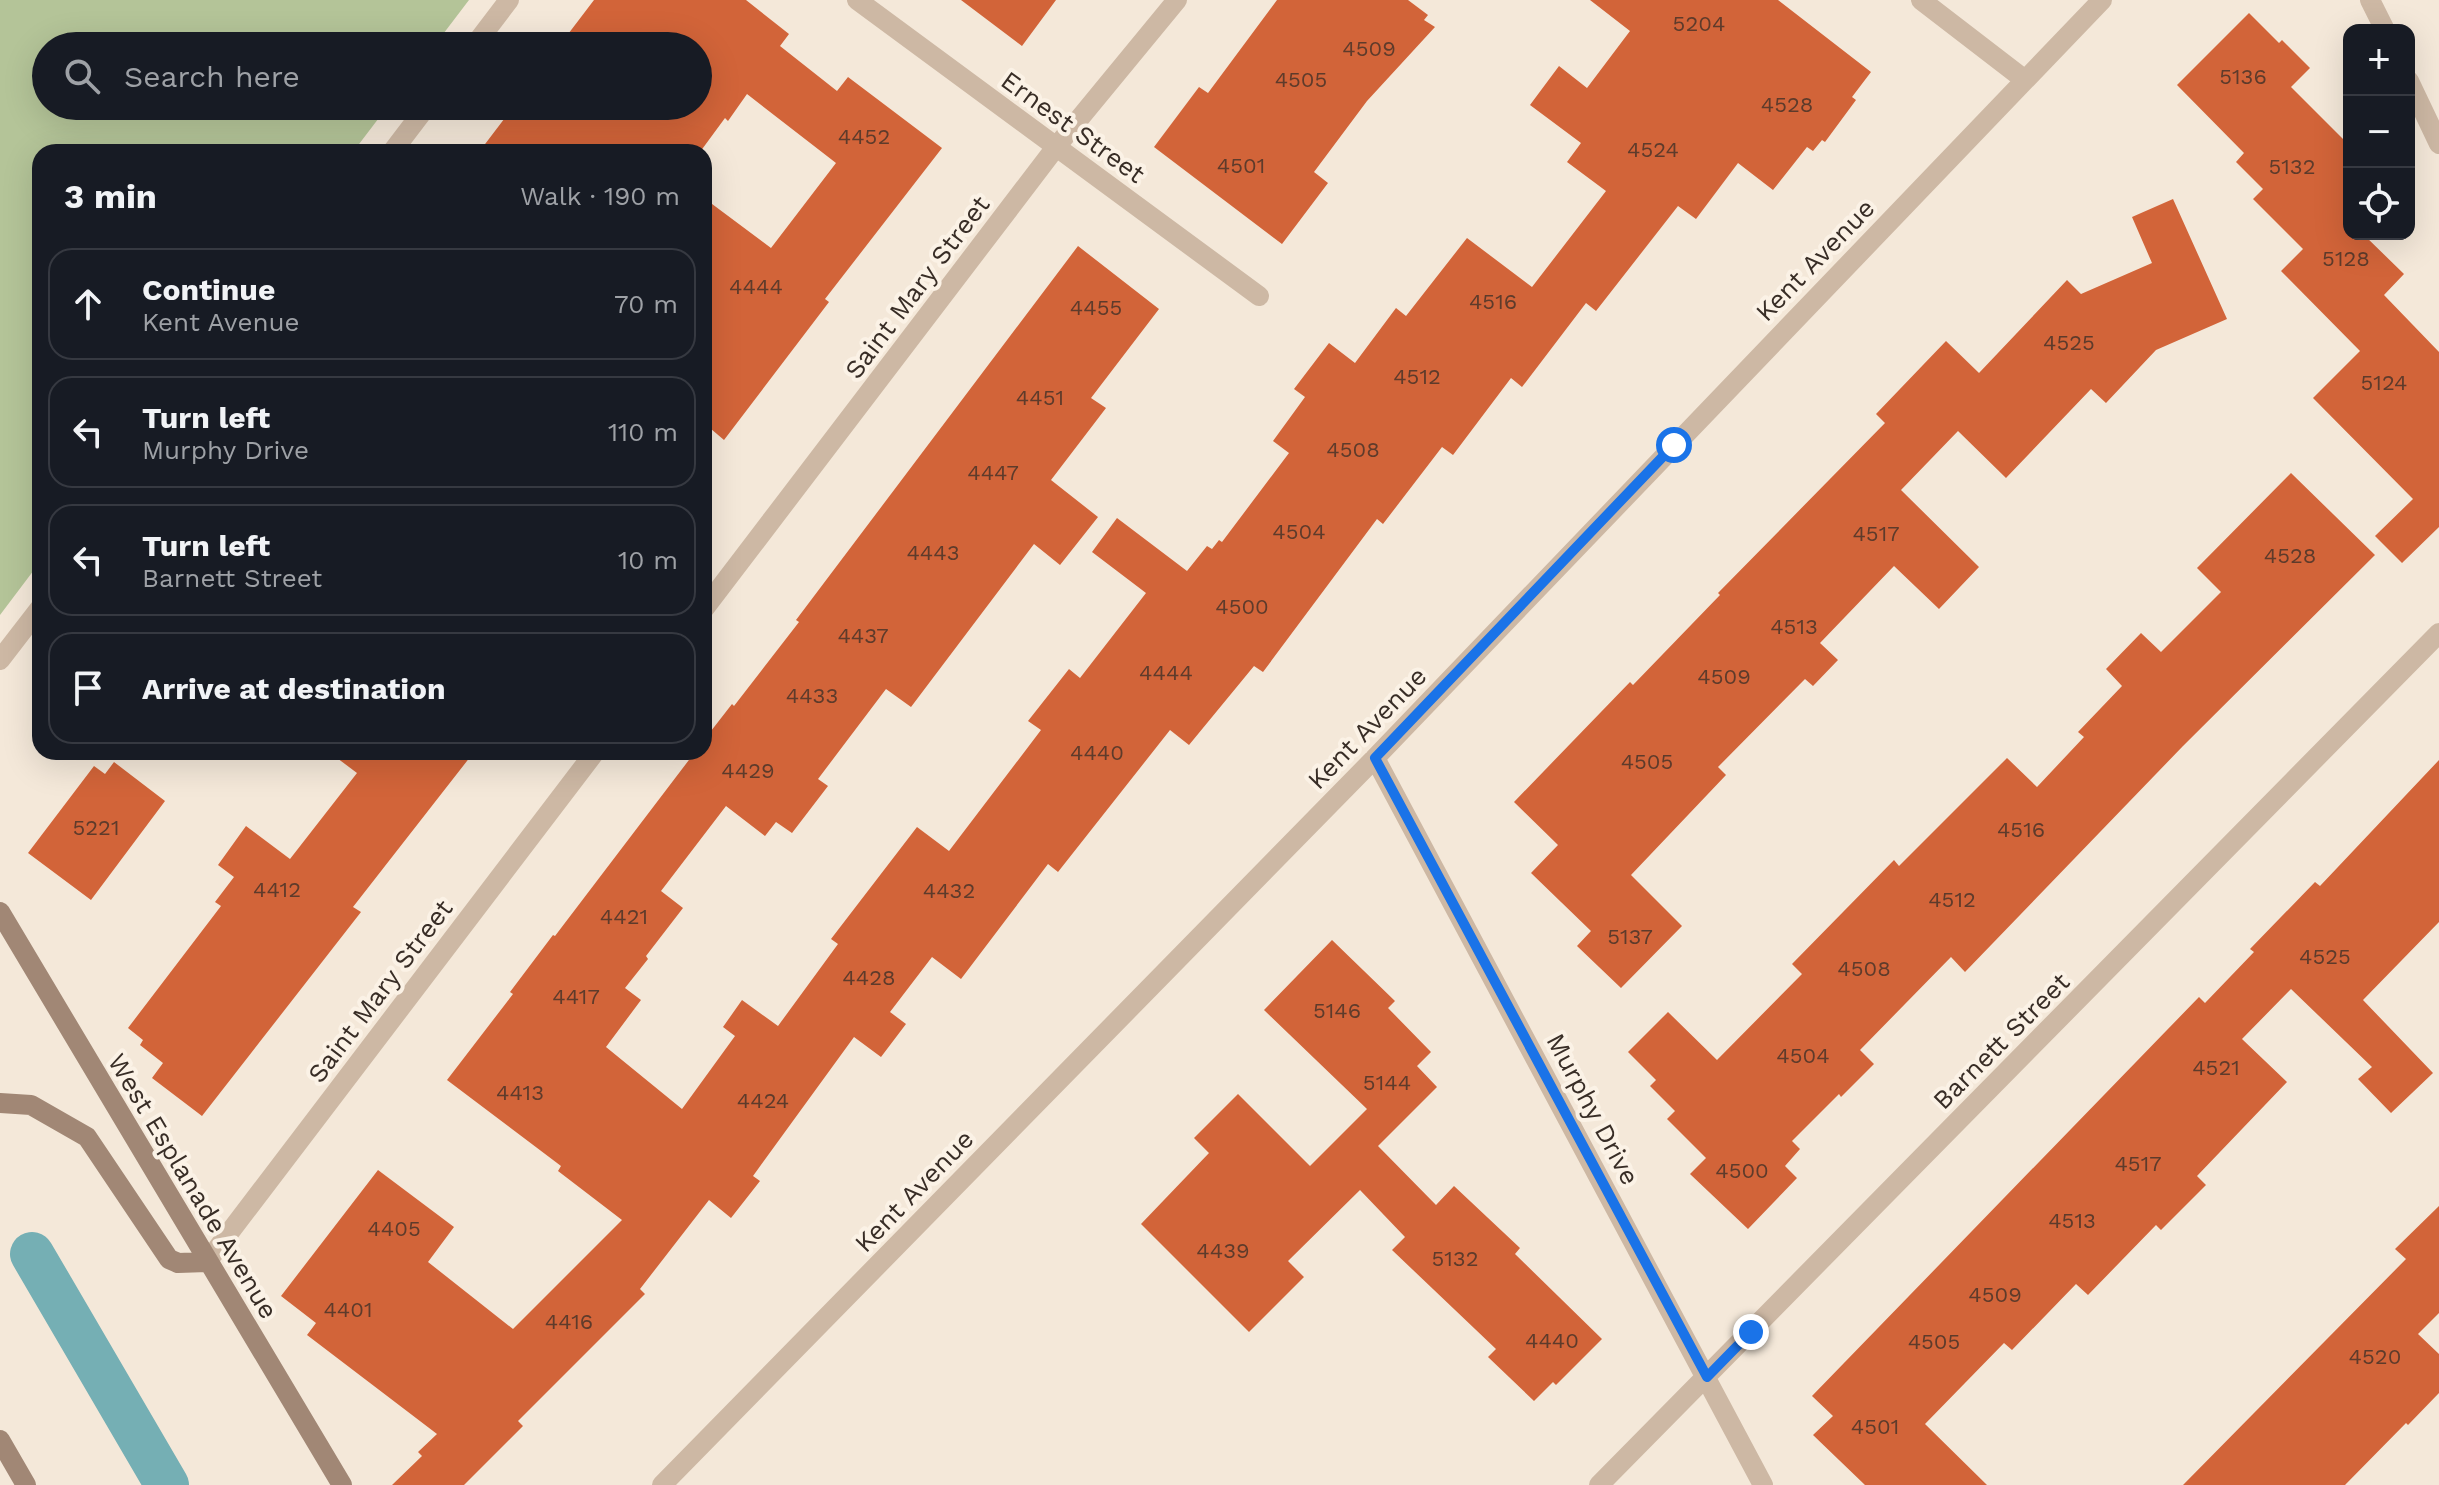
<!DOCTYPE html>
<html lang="en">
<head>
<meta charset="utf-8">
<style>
	:root { --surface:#171b24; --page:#20242c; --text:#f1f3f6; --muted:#9ea1a6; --line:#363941 }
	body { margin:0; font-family:"Work Sans",sans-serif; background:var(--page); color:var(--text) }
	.controls { position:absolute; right:24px; top:24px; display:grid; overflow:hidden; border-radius:16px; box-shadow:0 8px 32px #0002 }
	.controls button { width:72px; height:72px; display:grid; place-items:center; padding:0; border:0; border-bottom:2px solid var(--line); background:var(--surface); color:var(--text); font:40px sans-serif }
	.stop { position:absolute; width:24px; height:24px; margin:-18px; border:6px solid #1a73e8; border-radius:50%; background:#fff }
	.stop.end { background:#1a73e8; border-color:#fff; box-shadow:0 2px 8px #0008 }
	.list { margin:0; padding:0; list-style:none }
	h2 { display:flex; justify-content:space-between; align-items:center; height:104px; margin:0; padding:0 32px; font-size:34px }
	h2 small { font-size:26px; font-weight:400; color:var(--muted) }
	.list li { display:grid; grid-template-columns:52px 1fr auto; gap:24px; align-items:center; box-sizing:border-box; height:112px; margin:0 16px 16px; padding:0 16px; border:2px solid var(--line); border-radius:24px }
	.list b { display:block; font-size:30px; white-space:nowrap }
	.list p { margin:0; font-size:26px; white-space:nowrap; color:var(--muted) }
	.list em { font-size:26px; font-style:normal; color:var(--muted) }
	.icon { flex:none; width:44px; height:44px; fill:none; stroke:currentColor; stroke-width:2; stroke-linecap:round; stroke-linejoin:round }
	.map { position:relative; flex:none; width:2439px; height:1485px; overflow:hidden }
	.search { position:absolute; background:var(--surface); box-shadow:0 8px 32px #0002; left:32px; top:32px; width:680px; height:88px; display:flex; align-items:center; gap:20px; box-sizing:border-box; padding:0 28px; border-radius:44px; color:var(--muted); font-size:30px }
	.panel { position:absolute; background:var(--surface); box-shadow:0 8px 32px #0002; left:32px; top:144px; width:680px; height:616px; border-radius:24px }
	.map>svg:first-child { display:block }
	.green { fill:#b4c498 }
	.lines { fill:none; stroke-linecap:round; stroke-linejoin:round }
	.canal { stroke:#75afb4; stroke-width:44 }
	.building { fill:#d26439 }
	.street { stroke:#cdb8a4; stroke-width:20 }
	.secondary { stroke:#a18775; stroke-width:20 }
	.route { stroke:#1a73e8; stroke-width:10 }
	.labels { text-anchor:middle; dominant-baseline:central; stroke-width:8; stroke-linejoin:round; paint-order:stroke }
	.number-label { font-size:22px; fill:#5e3b2b }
	.street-label { font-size:26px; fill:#382d26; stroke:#fbf2e6 }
</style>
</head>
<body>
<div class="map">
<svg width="2439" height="1485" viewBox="0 0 2439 1485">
	<rect width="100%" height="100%" fill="#f4e8d9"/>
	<path class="green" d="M 0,0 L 469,0 L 434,46 L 46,46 L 46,106 L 388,106 L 353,152 L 40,152 L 40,562 L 0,615 Z"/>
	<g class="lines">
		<path class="canal" d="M 32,1254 L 167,1485"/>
	</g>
	<path class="building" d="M 594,0 L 746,0 L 789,34 L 780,46 L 837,91 L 848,77 L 942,148 L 825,299 L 829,302 L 724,440 L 704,423 L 704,198 L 771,248 L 836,163 L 747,94 L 728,121 L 725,118 L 700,152 L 479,152 L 514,106 L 698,106 L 698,46 L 559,46 Z
		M 961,0 L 1056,0 L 1022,46 Z
		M 1277,0 L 1408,0 L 1428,15 L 1424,20 L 1435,27 L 1367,101 L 1314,172 L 1328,183 L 1282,244 L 1154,147 L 1199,87 L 1208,93 Z
		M 1590,0 L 1778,0 L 1871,72 L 1852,97 L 1856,100 L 1825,142 L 1822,140 L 1813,151 L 1807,147 L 1773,190 L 1738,163 L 1696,219 L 1678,206 L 1596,311 L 1586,303 L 1522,387 L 1511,378 L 1453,455 L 1442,447 L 1383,524 L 1377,519 L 1263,672 L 1254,666 L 1189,745 L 1170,730 L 1058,872 L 1048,864 L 961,979 L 932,957 L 890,1012 L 906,1024 L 881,1057 L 854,1037 L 753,1176 L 760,1181 L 731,1218 L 709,1200 L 640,1289 L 645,1294 L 518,1421 L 523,1426 L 464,1485 L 392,1485 L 422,1456 L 418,1452 L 437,1434 L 307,1335 L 316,1323 L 281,1296 L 378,1170 L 454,1227 L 428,1262 L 513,1329 L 622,1220 L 558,1171 L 561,1166 L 447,1080 L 513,994 L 510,992 L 553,935 L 555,936 L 695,752 L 704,752 L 704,740 L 732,704 L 734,706 L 799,622 L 796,620 L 1078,246 L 1159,309 L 1091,398 L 1106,408 L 1051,480 L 1098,517 L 1060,565 L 1034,544 L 911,707 L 886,689 L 818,779 L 828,786 L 792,833 L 776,822 L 765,836 L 726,806 L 661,891 L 683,908 L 646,956 L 648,959 L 625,988 L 641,1000 L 606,1047 L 682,1109 L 735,1036 L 723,1027 L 742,1000 L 778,1026 L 838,944 L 831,939 L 917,827 L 949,851 L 1041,730 L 1028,721 L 1069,669 L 1080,678 L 1146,593 L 1092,552 L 1117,518 L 1187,571 L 1207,546 L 1212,549 L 1219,540 L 1222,542 L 1289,453 L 1273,441 L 1305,397 L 1294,389 L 1329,343 L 1355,363 L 1396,308 L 1406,316 L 1467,238 L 1532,287 L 1606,191 L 1567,162 L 1581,143 L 1530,105 L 1559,66 L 1587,88 L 1630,31 Z
		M 2249,13 L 2279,43 L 2282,40 L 2310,68 L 2291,87 L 2349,145 L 2349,234 L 2363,234 L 2404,274 L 2384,295 L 2439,352 L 2439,527 L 2402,563 L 2375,536 L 2413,499 L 2313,398 L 2360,351 L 2281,271 L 2303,249 L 2253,199 L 2263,189 L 2236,162 L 2244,153 L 2177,85 Z
		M 2173,199 L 2227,319 L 2156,350 L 2106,403 L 2091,389 L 2006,478 L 1958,431 L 1901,490 L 1979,567 L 1939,609 L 1894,566 L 1820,643 L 1838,660 L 1813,686 L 1805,679 L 1718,767 L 1726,775 L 1631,875 L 1682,926 L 1621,988 L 1577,946 L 1591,931 L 1531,873 L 1558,845 L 1514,802 L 1630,682 L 1633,685 L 1720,595 L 1718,593 L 1885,423 L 1876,414 L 1946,341 L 1979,373 L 2067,280 L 2081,294 L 2152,263 L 2132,217 Z
		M 2291,473 L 2375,555 L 2183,746 L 1965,972 L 1951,957 L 1860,1050 L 1874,1064 L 1841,1097 L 1839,1094 L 1792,1141 L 1800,1149 L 1785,1166 L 1797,1178 L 1748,1229 L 1690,1174 L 1706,1158 L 1667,1119 L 1675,1111 L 1650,1086 L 1656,1080 L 1628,1052 L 1668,1012 L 1717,1060 L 1802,974 L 1792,964 L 1894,860 L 1899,866 L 2007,758 L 2037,787 L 2084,737 L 2078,732 L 2122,686 L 2106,669 L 2141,633 L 2161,652 L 2221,592 L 2197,568 Z
		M 329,752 L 474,752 L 353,907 L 361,912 L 202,1116 L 152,1078 L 163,1063 L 140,1045 L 143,1040 L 128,1028 L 221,906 L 215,902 L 234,877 L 218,865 L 246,826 L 290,859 L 357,773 Z
		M 2439,760 L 2439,922 L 2363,1000 L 2433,1073 L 2391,1113 L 2358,1079 L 2372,1067 L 2291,989 L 2242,1039 L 2287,1082 L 2197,1176 L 2206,1185 L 2161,1230 L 2156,1225 L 2088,1295 L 2076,1284 L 2012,1350 L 2004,1343 L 1925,1424 L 1987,1485 L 1865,1485 L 1813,1435 L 1833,1416 L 1812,1396 L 2199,997 L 2205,1003 L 2254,952 L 2250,949 L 2315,882 L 2320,886 Z
		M 114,762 L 165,801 L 91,900 L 28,853 L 94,766 L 105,774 Z
		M 1332,940 L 1395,1001 L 1388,1008 L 1431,1052 L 1417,1066 L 1437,1087 L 1378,1146 L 1436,1205 L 1454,1186 L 1520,1248 L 1515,1254 L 1602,1339 L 1556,1385 L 1553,1382 L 1534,1401 L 1488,1357 L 1496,1349 L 1392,1250 L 1405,1237 L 1360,1190 L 1288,1261 L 1304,1277 L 1249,1332 L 1141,1224 L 1209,1153 L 1194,1138 L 1238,1094 L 1310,1166 L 1367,1109 L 1264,1010 Z
		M 2439,1206 L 2439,1313 L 2418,1334 L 2439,1354 L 2439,1393 L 2408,1425 L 2406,1423 L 2345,1485 L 2183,1485 L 2406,1259 L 2395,1249 Z"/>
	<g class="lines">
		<path class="street" d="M 857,0 L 1259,296
			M 1921,0 L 2025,80
			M 2370,0 L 2385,30
			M 474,46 L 509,0
			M 2409,81 L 2439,144
			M 392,152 L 427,106
			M 704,609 L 1056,147 L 1177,0
			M 0,660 L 40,608
			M 1375,758 L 1763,1485
			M 207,1262 L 595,752
			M 662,1485 L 1375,758 L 2102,0
			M 1599,1485 L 2439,633"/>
		<path class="secondary" d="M 0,912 L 342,1485
			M 0,1103 L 31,1105 L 87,1137 L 169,1259 L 178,1263 L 207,1262
			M 0,1440 L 26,1485"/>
	</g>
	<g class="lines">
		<path class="route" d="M 1674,445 L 1375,758 L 1707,1377 L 1751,1332"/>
	</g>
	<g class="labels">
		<g class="number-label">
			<text x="1699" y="23">5204</text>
			<text x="1369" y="48">4509</text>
			<text x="2243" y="76">5136</text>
			<text x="1301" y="79">4505</text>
			<text x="1787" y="104">4528</text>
			<text x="864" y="136">4452</text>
			<text x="1653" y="149">4524</text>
			<text x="1241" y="165">4501</text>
			<text x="2292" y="166">5132</text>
			<text x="2346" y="258">5128</text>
			<text x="756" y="286">4444</text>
			<text x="1493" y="301">4516</text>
			<text x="1096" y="307">4455</text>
			<text x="2069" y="342">4525</text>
			<text x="1417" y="376">4512</text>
			<text x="2384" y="382">5124</text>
			<text x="1040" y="397">4451</text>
			<text x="1353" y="449">4508</text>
			<text x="993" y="472">4447</text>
			<text x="1299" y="531">4504</text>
			<text x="1876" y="533">4517</text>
			<text x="933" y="552">4443</text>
			<text x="2290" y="555">4528</text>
			<text x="1242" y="606">4500</text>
			<text x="1794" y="626">4513</text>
			<text x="863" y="635">4437</text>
			<text x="1166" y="672">4444</text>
			<text x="1724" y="676">4509</text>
			<text x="812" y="695">4433</text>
			<text x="1097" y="752">4440</text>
			<text x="1647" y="761">4505</text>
			<text x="748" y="770">4429</text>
			<text x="96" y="827">5221</text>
			<text x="2021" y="829">4516</text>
			<text x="277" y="889">4412</text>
			<text x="949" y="890">4432</text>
			<text x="1952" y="899">4512</text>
			<text x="624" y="916">4421</text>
			<text x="1630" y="936">5137</text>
			<text x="2325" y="956">4525</text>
			<text x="1864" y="968">4508</text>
			<text x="869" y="977">4428</text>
			<text x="576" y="996">4417</text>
			<text x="1337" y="1010">5146</text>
			<text x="1803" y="1055">4504</text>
			<text x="2216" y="1067">4521</text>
			<text x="1387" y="1082">5144</text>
			<text x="520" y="1092">4413</text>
			<text x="763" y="1100">4424</text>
			<text x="2138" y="1163">4517</text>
			<text x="1742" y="1170">4500</text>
			<text x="2072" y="1220">4513</text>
			<text x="394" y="1228">4405</text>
			<text x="1223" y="1250">4439</text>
			<text x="1455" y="1258">5132</text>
			<text x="1995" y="1294">4509</text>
			<text x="348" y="1309">4401</text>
			<text x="569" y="1321">4416</text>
			<text x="1552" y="1340">4440</text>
			<text x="1934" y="1341">4505</text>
			<text x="2375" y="1356">4520</text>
			<text x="1875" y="1426">4501</text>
		</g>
		<g class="street-label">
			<text transform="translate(1073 127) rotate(36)">Ernest Street</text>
			<text transform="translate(1815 260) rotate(-46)">Kent Avenue</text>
			<text transform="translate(917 287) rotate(-53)">Saint Mary Street</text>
			<text transform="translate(1367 728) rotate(-46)">Kent Avenue</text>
			<text transform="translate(380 991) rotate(-53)">Saint Mary Street</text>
			<text transform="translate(2001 1041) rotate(-45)">Barnett Street</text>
			<text transform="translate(1593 1109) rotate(62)">Murphy Drive</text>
			<text transform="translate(193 1186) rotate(59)">West Esplanade Avenue</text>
			<text transform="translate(914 1191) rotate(-46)">Kent Avenue</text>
		</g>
	</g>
</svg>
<div class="controls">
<button>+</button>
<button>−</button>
<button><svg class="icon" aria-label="locate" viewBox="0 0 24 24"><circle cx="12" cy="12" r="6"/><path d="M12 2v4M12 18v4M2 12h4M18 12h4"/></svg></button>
</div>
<div class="stop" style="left:1674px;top:445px"></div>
<div class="stop end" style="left:1751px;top:1332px"></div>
<div class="search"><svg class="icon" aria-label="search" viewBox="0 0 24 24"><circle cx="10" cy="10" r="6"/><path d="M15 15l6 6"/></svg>Search here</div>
<section class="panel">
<h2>3 min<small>Walk · 190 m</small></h2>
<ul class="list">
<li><svg class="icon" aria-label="ahead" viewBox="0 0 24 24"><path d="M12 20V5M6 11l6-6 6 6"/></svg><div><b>Continue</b><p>Kent Avenue</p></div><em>70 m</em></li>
<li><svg class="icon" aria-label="left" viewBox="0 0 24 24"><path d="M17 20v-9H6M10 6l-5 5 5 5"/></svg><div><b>Turn left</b><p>Murphy Drive</p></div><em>110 m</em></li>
<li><svg class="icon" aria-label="left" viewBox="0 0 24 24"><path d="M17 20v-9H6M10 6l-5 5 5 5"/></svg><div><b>Turn left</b><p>Barnett Street</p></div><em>10 m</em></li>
<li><svg class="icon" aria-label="arrive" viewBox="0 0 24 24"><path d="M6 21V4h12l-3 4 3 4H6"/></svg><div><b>Arrive at destination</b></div></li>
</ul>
</section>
</div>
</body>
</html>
